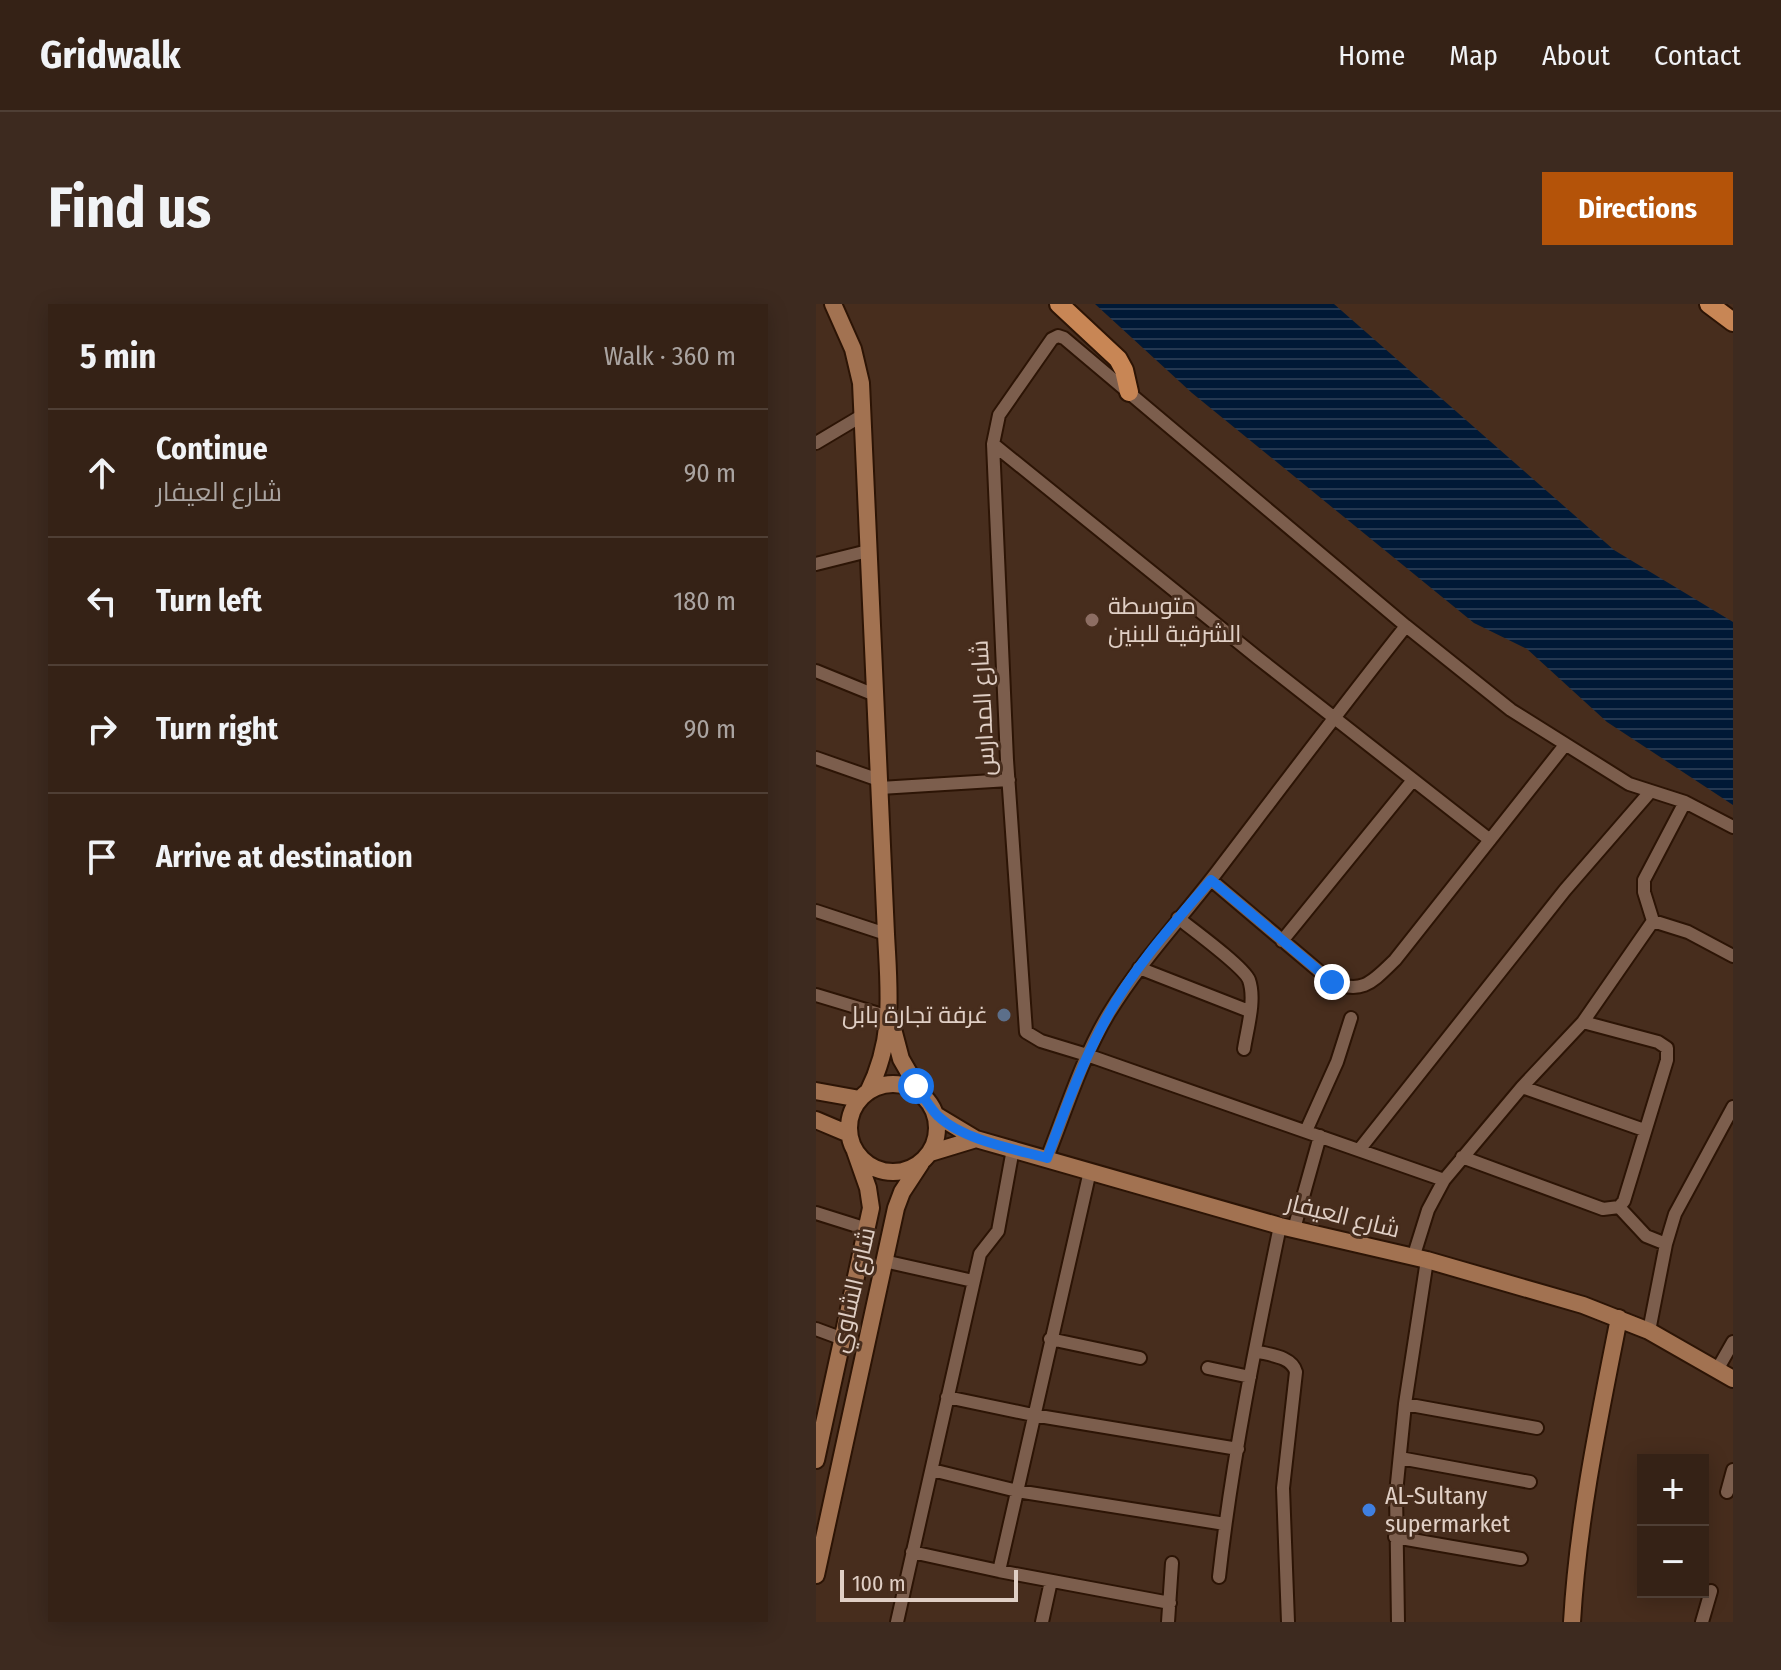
<!DOCTYPE html>
<html lang="en">
<head>
<meta charset="utf-8">
<style>
	:root { --surface:#352216; --page:#3d2a1f; --text:#f1f3f6; --muted:#aaa4a1; --line:#4f3f35; --accent:#b45309 }
	body { margin:0; font-family:"Fira Sans Condensed",Cairo,sans-serif; background:var(--page); color:var(--text) }
	.controls { position:absolute; right:24px; bottom:24px; display:grid; overflow:hidden; border-radius:0px; box-shadow:0 4px 20px #0003 }
	.controls button { width:72px; height:72px; display:grid; place-items:center; padding:0; border:0; border-bottom:2px solid var(--line); background:var(--surface); color:var(--text); font:40px sans-serif }
	.scale { position:absolute; left:24px; bottom:20px; width:178px; box-sizing:border-box; padding-left:8px; border:4px solid #e0cfc5; border-top:0; font-size:22px; line-height:28px; white-space:nowrap; color:#e0cfc5; -webkit-text-stroke:6px #472d1d; paint-order:stroke }
	.stop { position:absolute; width:24px; height:24px; margin:-18px; border:6px solid #1a73e8; border-radius:50%; background:#fff }
	.stop.end { background:#1a73e8; border-color:#fff; box-shadow:0 2px 8px #0008 }
	.list { margin:0; padding:0; list-style:none }
	h2 { display:flex; justify-content:space-between; align-items:center; height:104px; margin:0; padding:0 32px; font-size:34px }
	h2 small { font-size:26px; font-weight:400; color:var(--muted) }
	.list li { display:grid; grid-template-columns:52px 1fr auto; gap:24px; align-items:center; box-sizing:border-box; height:128px; padding:0 32px; border-top:2px solid var(--line) }
	.list b { display:block; font-size:30px; white-space:nowrap }
	.list p { margin:0; font-size:26px; white-space:nowrap; color:var(--muted) }
	.list em { font-size:26px; font-style:normal; color:var(--muted) }
	.icon { flex:none; width:44px; height:44px; fill:none; stroke:currentColor; stroke-width:2; stroke-linecap:round; stroke-linejoin:round }
	.map { position:relative; flex:none; width:917px; height:1318px; overflow:hidden; border-radius:0px }
	header { display:flex; align-items:center; gap:48px; box-sizing:border-box; height:112px; padding:0 40px; background:var(--surface); border-bottom:2px solid var(--line) }
	header strong { font-size:38px }
	nav { display:flex; gap:44px; margin-inline-start:auto; font-size:28px }
	.intro { display:flex; align-items:center; justify-content:space-between; box-sizing:border-box; height:192px; padding:0 48px }
	h1 { margin:0; font-size:56px }
	.button { padding:20px 36px; border-radius:0px; background:var(--accent); color:#fff; font-size:28px; font-weight:700 }
	main { display:flex; gap:48px; padding:0 48px }
	aside { flex:1; background:var(--surface); border-radius:0px; box-shadow:0 4px 20px #0003 }
	.map>svg:first-child { display:block }
	.water { fill:url(#water-rules) }
	.lines { fill:none; stroke-linecap:round; stroke-linejoin:round }
	.street-casing { stroke:#2c1405; stroke-width:16 }
	.secondary-casing { stroke:#2c1405; stroke-width:20 }
	.primary-casing { stroke:#2c1405; stroke-width:22 }
	.street { stroke:#7c5e4d; stroke-width:12 }
	.secondary { stroke:#a27251; stroke-width:16 }
	.primary { stroke:#c88655; stroke-width:18 }
	.route { stroke:#1a73e8; stroke-width:10 }
	.education-dot { fill:#8d6e63; stroke:#472d1d; stroke-width:3 }
	.service-dot { fill:#5c6f8a; stroke:#472d1d; stroke-width:3 }
	.shop-dot { fill:#3f7fe0; stroke:#472d1d; stroke-width:3 }
	.labels { text-anchor:middle; dominant-baseline:central; stroke-width:6; stroke-linejoin:round; paint-order:stroke }
	.poi-label { font-size:24px; fill:#e0cfc5; stroke:#472d1d; text-anchor:start }
	.street-label { font-size:24px; fill:#e0cfc5; stroke:#472d1d }
</style>
</head>
<body>
<header>
<strong>Gridwalk</strong>
<nav><a>Home</a><a>Map</a><a>About</a><a>Contact</a></nav>
</header>
<div class="intro"><h1>Find us</h1><a class="button">Directions</a></div>
<main>
<aside>
<h2>5 min<small>Walk · 360 m</small></h2>
<ul class="list">
<li><svg class="icon" aria-label="ahead" viewBox="0 0 24 24"><path d="M12 20V5M6 11l6-6 6 6"/></svg><div><b>Continue</b><p>شارع العيفار</p></div><em>90 m</em></li>
<li><svg class="icon" aria-label="left" viewBox="0 0 24 24"><path d="M17 20v-9H6M10 6l-5 5 5 5"/></svg><div><b>Turn left</b></div><em>180 m</em></li>
<li><svg class="icon" aria-label="right" viewBox="0 0 24 24"><path d="M7 20v-9h11M14 6l5 5-5 5"/></svg><div><b>Turn right</b></div><em>90 m</em></li>
<li><svg class="icon" aria-label="arrive" viewBox="0 0 24 24"><path d="M6 21V4h12l-3 4 3 4H6"/></svg><div><b>Arrive at destination</b></div></li>
</ul>
</aside>
<div class="map">
<svg width="917" height="1318" viewBox="0 0 917 1318">
	<defs>
		<pattern id="water-rules" width="6" height="5" patternUnits="userSpaceOnUse" patternTransform="scale(2)"><rect width="6" height="5" fill="#001936"/><path d="M0 2.5h6" fill="none" stroke="#253952"/></pattern>
	</defs>
	<rect width="100%" height="100%" fill="#472d1d"/>
	<path class="water" d="M 279,0 L 518,0 L 798,246 L 917,318 L 917,501 L 791,418 L 711,345 L 658,319 L 376,89 Z"/>
	<g class="lines">
		<g class="street-casing">
			<path id="street" d="M 0,139 L 47,111
				M 177,140 L 442,354 L 674,536
				M 0,260 L 52,247
				M 0,367 L 59,391
				M 0,454 L 63,476
				M 64,484 L 193,476
				M 395,576 L 516,678 C 547,691 557,677 579,656 L 749,441
				M 0,607 L 70,630
				M 362,614 C 376,625 428,663 433,676 C 440,696 431,725 428,745
				M 837,617 L 872,628 L 917,652
				M 466,637 L 597,476
				M 323,664 L 433,707
				M 0,691 L 73,713
				M 706,783 L 828,826
				M 490,827 L 521,758 L 535,714
				M 543,846 L 749,586 L 834,488
				M 646,853 L 787,905 L 803,903 L 808,897 L 851,756 L 851,744 L 842,738 L 767,718
				M 231,854 C 250,806 266,754 293,709 C 323,660 362,618 397,573 C 461,489 524,405 590,322
				M 628,876 L 271,751 L 225,737 L 210,728 L 191,456 L 177,140 L 183,111 L 236,35 L 242,32 L 248,34 L 590,322 L 695,406 L 813,480 L 869,498 L 917,523
				M 803,903 L 830,932 L 850,940
				M 0,909 L 51,925
				M 478,925 L 504,832
				M 597,954 L 612,906 L 628,876 L 706,783 L 767,718 L 837,617 L 828,588 L 828,576 L 869,498
				M 68,957 L 157,977
				M 0,1025 L 27,1035
				M 833,1027 L 850,940 L 859,910 L 917,803
				M 234,1035 L 324,1054
				M 439,1047 C 453,1051 476,1052 480,1068 L 467,1184 L 472,1318
				M 392,1064 L 434,1073
				M 901,1066 L 917,1038
				M 131,1093 L 217,1111 L 422,1145
				M 589,1100 L 721,1124
				M 584,1154 L 714,1178
				M 116,1166 L 201,1187 L 409,1220
				M 911,1188 L 917,1166
				M 579,1233 L 705,1255
				M 96,1248 L 183,1267 L 354,1299
				M 183,1267 L 274,867
				M 403,1273 C 416,1155 440,1038 464,922
				M 81,1318 L 164,950 L 182,927 L 197,845
				M 226,1318 L 235,1277
				M 352,1318 L 356,1259
				M 582,1318 L 580,1189 L 589,1100 L 611,956
				M 886,1318 L 895,1287"/>
		</g>
		<g class="secondary-casing">
			<path id="secondary" d="M 17,0 L 37,45 L 45,79 L 70,630 C 73,688 79,734 52,788
				M 76,721 L 85,755 L 104,788
				M33 824a44 44 0 1 1 88 0a44 44 0 1 1-88 0Z
				M 0,787 L 44,795
				M 120,811 L 160,835 L 464,922 L 611,956 L 767,1001 L 833,1027 L 917,1075
				M 0,816 L 33,830
				M 114,849 L 160,835
				M 0,1156 L 55,904 L 52,884 L 39,847
				M 0,1271 L 80,904 L 86,888 L 105,859
				M 756,1318 C 762,1215 783,1115 803,1014"/>
		</g>
		<g class="primary-casing">
			<path id="primary" d="M 243,0 L 302,55 L 308,66 L 313,88
				M 893,0 L 917,18"/>
		</g>
		<use href="#street" class="street"/>
		<use href="#secondary" class="secondary"/>
		<use href="#primary" class="primary"/>
	</g>
	<g class="lines">
		<path class="route" d="M 100,782 C 104,788 117,808 122,812 C 147,836 198,845 231,854 C 249,806 266,758 291,713 C 318,663 358,619 395,576 L 516,678"/>
	</g>
	<circle class="education-dot" cx="276" cy="316" r="8"/>
	<circle class="service-dot" cx="188" cy="711" r="8"/>
	<circle class="shop-dot" cx="553" cy="1206" r="8"/>
	<g class="labels">
		<g class="poi-label">
			<text x="292" y="302">متوسطة<tspan x="292" dy="28">الشرقية للبنين</tspan></text>
			<text x="172" y="711" text-anchor="end">غرفة تجارة بابل</text>
			<text x="569" y="1192">AL-Sultany<tspan x="569" dy="28">supermarket</tspan></text>
		</g>
		<g class="street-label">
			<text transform="translate(167 404) rotate(-93)">شارع المدارس</text>
			<text transform="translate(527 912) rotate(14)">شارع العيفار</text>
			<text transform="translate(37 986) rotate(-77)">شارع الشاوي</text>
		</g>
	</g>
</svg>
<div class="controls">
<button>+</button>
<button>−</button>
</div>
<div class="scale">100 m</div>
<div class="stop" style="left:100px;top:782px"></div>
<div class="stop end" style="left:516px;top:678px"></div>
</div>
</main>
</body>
</html>
